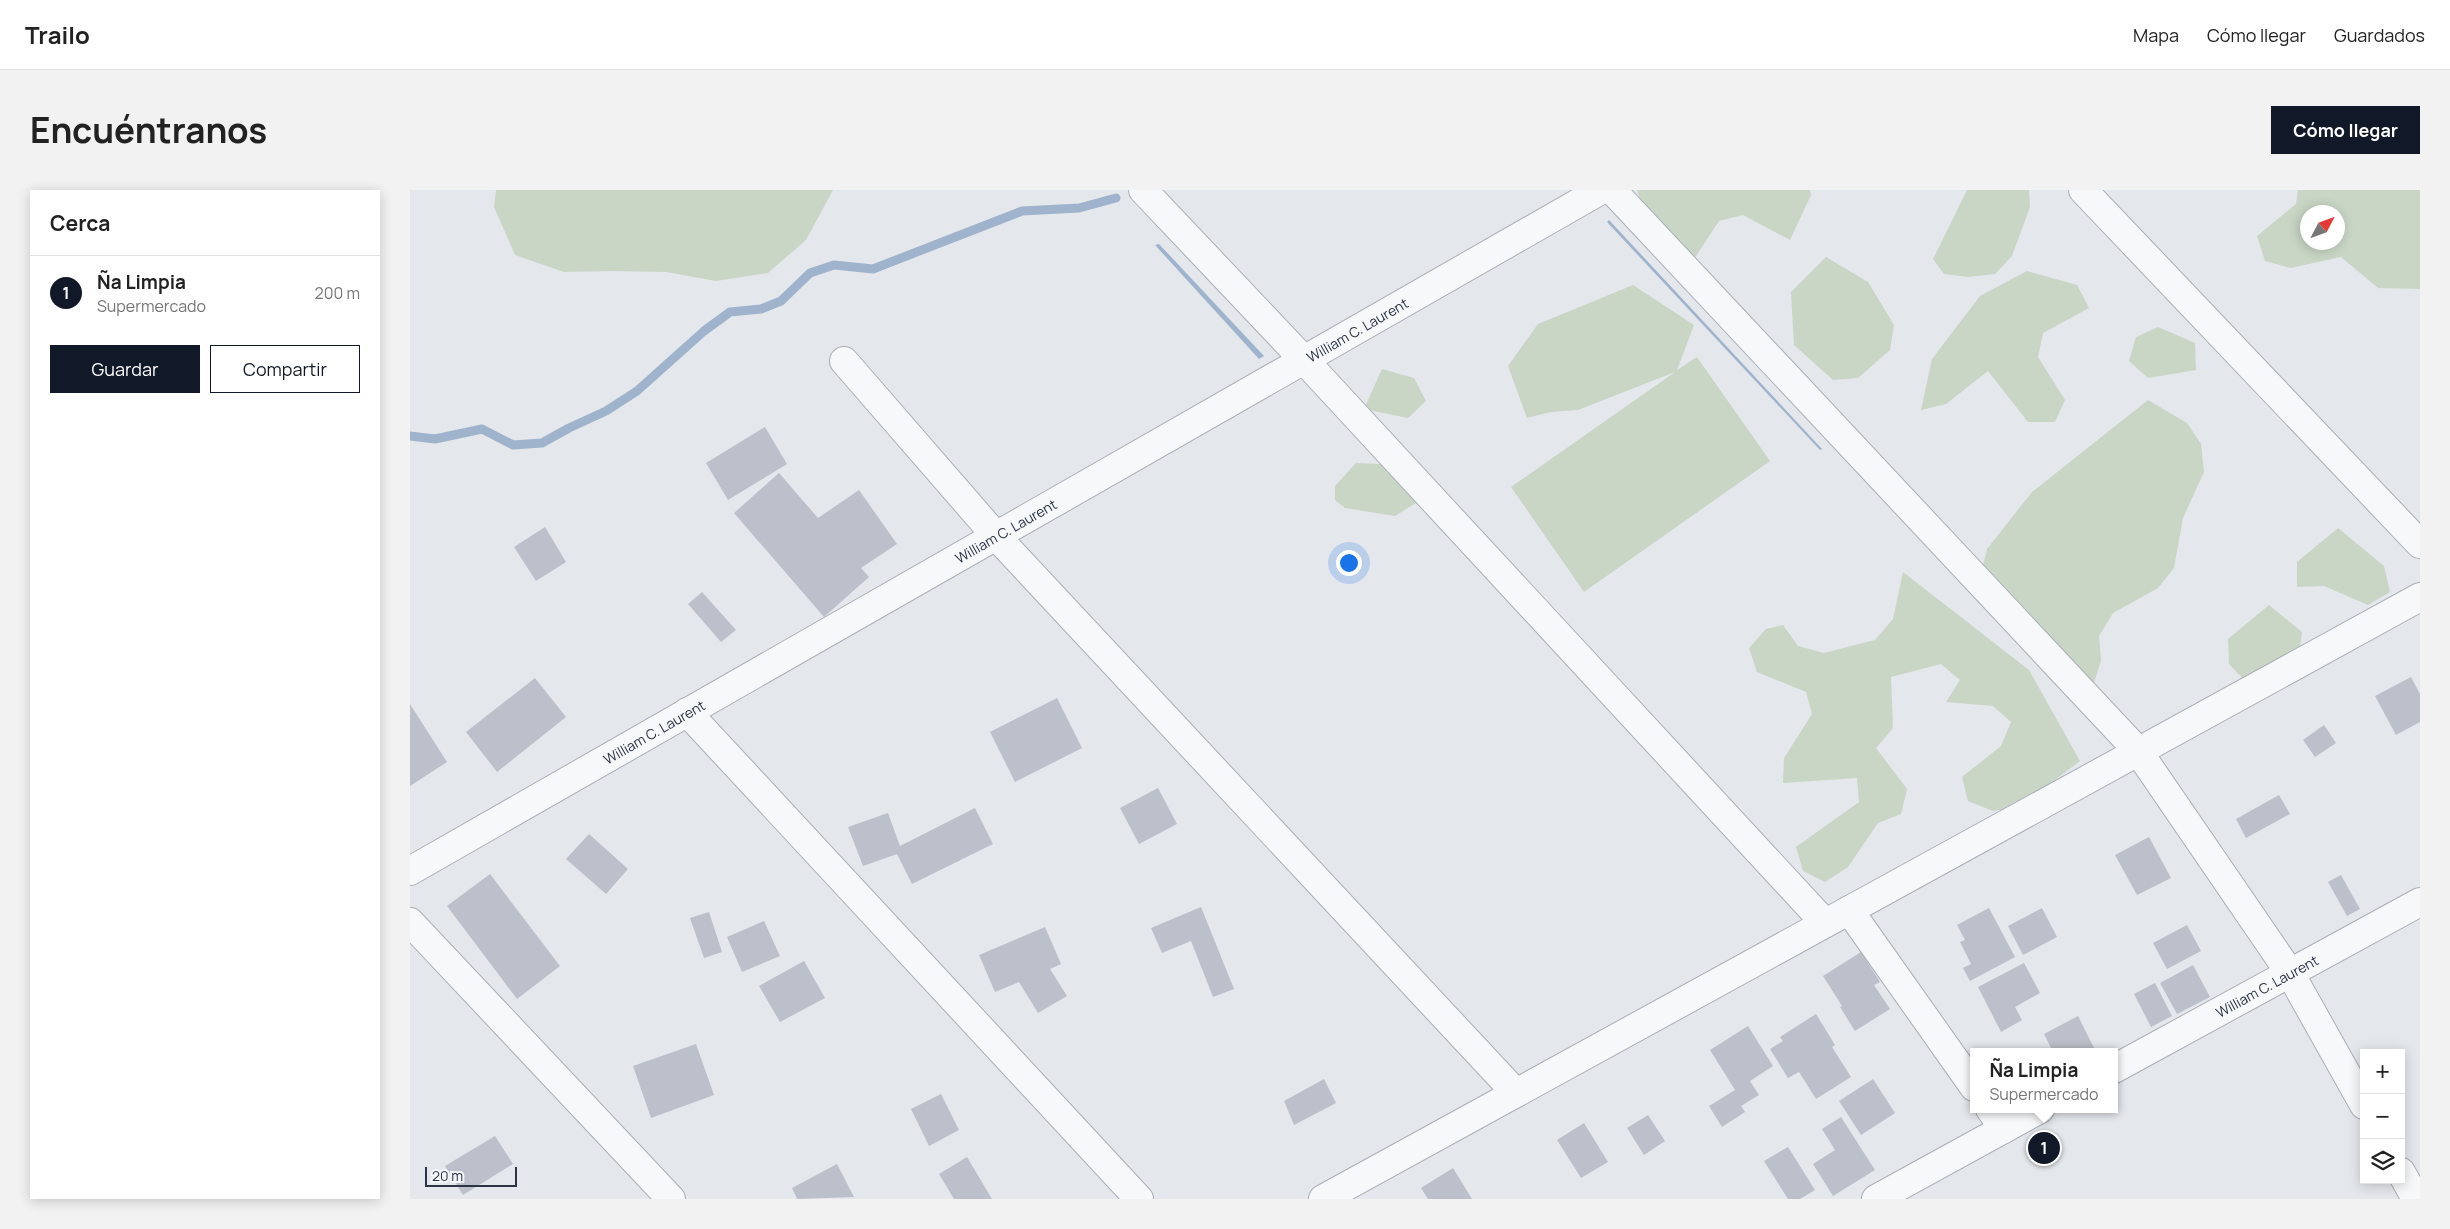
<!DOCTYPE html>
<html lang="es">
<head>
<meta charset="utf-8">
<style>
	:root { --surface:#fff; --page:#f2f2f2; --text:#222; --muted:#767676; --line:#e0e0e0; --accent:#111827 }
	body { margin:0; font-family:Manrope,sans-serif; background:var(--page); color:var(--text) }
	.controls { position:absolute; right:15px; bottom:15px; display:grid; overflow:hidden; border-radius:0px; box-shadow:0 2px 12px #0003 }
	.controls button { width:45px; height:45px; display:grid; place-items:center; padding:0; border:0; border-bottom:1px solid var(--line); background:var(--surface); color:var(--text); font:25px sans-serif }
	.compass { position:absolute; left:1890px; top:15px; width:45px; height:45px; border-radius:50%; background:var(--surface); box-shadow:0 2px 12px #0003; rotate:49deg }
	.scale { position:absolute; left:15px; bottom:12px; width:92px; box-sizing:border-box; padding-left:5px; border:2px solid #2b3445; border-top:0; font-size:14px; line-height:18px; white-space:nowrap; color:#2b3445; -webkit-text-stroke:4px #f4f6f9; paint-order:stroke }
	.you { position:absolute; left:938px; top:372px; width:18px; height:18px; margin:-12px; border:4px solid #fff; border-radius:50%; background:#1a73e8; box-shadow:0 0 0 8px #1a73e833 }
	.badge { display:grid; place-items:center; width:32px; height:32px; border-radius:50%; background:var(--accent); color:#fff; font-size:16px; font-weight:700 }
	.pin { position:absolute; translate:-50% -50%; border:2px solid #fff; box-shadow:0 1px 5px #0006 }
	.popup { position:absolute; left:1560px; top:858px; width:148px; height:65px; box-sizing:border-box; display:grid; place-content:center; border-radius:0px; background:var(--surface); filter:drop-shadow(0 1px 4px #0005); font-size:16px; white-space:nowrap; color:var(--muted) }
	.popup b { font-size:19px; color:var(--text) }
	.popup::after { content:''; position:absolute; left:50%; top:100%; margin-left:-10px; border:10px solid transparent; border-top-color:var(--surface) }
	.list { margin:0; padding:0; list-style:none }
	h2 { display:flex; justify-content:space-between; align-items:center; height:65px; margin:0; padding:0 20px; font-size:21px }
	h2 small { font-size:16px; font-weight:400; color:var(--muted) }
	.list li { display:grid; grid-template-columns:32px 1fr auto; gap:15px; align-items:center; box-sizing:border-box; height:75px; padding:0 20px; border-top:1px solid var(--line) }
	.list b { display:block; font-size:19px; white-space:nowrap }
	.list p { margin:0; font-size:16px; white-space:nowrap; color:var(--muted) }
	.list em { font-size:16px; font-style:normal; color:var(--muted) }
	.actions { display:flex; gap:10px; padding:15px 20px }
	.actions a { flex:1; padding:11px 0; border:1px solid var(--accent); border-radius:0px; text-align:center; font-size:18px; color:var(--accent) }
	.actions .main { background:var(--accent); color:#fff }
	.icon { flex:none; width:28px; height:28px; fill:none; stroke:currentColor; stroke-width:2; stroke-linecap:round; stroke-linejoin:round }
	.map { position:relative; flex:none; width:2010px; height:1009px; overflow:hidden; border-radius:0px }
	header { display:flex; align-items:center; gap:30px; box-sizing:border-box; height:70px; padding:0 25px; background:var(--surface); border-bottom:1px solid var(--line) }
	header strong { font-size:24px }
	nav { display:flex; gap:28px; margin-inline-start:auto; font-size:18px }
	.intro { display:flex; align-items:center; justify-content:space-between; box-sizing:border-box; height:120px; padding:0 30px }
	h1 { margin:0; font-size:35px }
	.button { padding:12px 22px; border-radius:0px; background:var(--accent); color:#fff; font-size:18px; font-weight:700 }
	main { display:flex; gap:30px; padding:0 30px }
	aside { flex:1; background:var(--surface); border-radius:0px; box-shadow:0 2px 12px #0003 }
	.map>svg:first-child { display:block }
	.green { fill:#c9d6c5; fill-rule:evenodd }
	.water { fill:#9fb4cc }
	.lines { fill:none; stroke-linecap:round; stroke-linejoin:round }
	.stream { stroke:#9fb4cc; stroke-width:9 }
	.building { fill:#bbc0ca }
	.minor-casing { stroke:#a9aeb7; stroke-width:30 }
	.minor { stroke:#f7f8fa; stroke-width:28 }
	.labels { text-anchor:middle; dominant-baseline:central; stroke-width:4; stroke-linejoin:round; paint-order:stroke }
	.street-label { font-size:14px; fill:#2b3445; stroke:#f4f6f9 }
</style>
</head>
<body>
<header>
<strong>Trailo</strong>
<nav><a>Mapa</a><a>Cómo llegar</a><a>Guardados</a></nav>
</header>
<div class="intro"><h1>Encuéntranos</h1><a class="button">Cómo llegar</a></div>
<main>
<aside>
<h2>Cerca<small></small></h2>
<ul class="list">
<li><span class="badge">1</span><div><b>Ña Limpia</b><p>Supermercado</p></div><em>200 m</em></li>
</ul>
<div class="actions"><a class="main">Guardar</a><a>Compartir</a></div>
</aside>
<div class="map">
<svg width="2010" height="1009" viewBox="0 0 2010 1009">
	<rect width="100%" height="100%" fill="#e4e7ec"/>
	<path class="green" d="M 86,0 L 423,0 L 396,50 L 358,83 L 306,91 L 256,82 L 204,81 L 154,82 L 105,65 L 84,17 Z
		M 1227,0 L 1400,0 L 1401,5 L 1380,50 L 1333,25 L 1309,31 L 1282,72 L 1232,14 Z
		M 1557,0 L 1619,0 L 1620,17 L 1602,66 L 1585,84 L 1558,87 L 1534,84 L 1523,69 Z
		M 1888,0 L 2010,0 L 2010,99 L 1968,98 L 1931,67 L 1881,78 L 1855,71 L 1847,46 L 1886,14 ZM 1898,22 L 1928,22 L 1928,52 L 1898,52 Z
		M 1416,67 L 1458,92 L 1484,135 L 1480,160 L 1448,188 L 1423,190 L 1384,155 L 1381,102 Z
		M 1617,81 L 1667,95 L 1679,118 L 1633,143 L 1628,167 L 1655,210 L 1645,232 L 1618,232 L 1578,181 L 1536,214 L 1511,220 L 1522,169 L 1570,106 Z
		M 1223,95 L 1284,135 L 1267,180 L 1287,167 L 1360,271 L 1174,402 L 1101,297 L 1265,182 L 1168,220 L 1141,222 L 1117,228 L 1098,176 L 1128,134 Z
		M 1748,137 L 1785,153 L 1786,180 L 1738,188 L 1719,171 L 1726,147 Z
		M 972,179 L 1004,188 L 1016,211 L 998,228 L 954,219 Z
		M 1738,210 L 1777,233 L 1791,254 L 1794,282 L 1773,328 L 1764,378 L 1748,398 L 1703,423 L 1689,446 L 1691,471 L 1683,496 L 1659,509 L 1592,432 L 1570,387 L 1577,359 L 1622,302 Z
		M 946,273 L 993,275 L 1006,313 L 985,326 L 935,318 L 925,310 L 925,296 Z
		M 1928,338 L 1974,376 L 1980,402 L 1958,415 L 1914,396 L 1887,397 L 1887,372 Z
		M 1493,382 L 1619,480 L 1670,571 L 1609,617 L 1583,621 L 1558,611 L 1552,587 L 1591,556 L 1601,532 L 1583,516 L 1536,512 L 1550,490 L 1531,474 L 1481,487 L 1483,538 L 1466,558 L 1497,599 L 1491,624 L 1468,633 L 1438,677 L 1415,692 L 1393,681 L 1386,657 L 1449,612 L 1447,588 L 1373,593 L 1374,568 L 1402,524 L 1396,502 L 1347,482 L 1339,458 L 1356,439 L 1373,435 L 1388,456 L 1414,463 L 1465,450 L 1483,429 Z
		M 1859,415 L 1892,442 L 1888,470 L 1838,494 L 1819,474 L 1818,449 Z"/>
	<path class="water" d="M 1199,30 L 1412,259 L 1410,260 L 1197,32 Z
		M 749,54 L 854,166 L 849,169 L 745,55 Z"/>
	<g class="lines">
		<path class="stream" d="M 0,246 L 25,249 L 72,239 L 103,255 L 132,253 L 159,238 L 196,221 L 227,201 L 294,141 L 320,122 L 351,119 L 371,111 L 400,83 L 424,75 L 463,79 L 612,21 L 669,18 L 706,8"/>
	</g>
	<path class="building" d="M 355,237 L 377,274 L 318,310 L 296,273 Z
		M 369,283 L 408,328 L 449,300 L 487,354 L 451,378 L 459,387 L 414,427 L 324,323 Z
		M 135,337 L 156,372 L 126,391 L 104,357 Z
		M 292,402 L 326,440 L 311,452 L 278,414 Z
		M 2001,487 L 2010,504 L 2010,532 L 1986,545 L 1965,506 Z
		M 125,488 L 156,527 L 87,582 L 56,542 Z
		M 647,508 L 672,558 L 605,592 L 580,542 Z
		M 0,514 L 37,572 L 0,596 Z
		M 1914,535 L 1926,553 L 1905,567 L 1893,550 Z
		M 748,598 L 767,634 L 729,654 L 710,618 Z
		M 1869,605 L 1880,624 L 1836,648 L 1826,629 Z
		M 565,618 L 583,654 L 502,694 L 487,664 L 453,676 L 438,637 L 478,623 L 490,656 Z
		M 179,644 L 218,679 L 196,704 L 156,669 Z
		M 1739,647 L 1761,688 L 1727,705 L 1705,665 Z
		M 80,684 L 150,776 L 107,809 L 37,716 Z
		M 1931,685 L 1950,719 L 1937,726 L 1918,692 Z
		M 791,717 L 824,799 L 803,807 L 781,751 L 752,763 L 741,738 Z
		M 1579,718 L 1605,767 L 1560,791 L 1553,778 L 1561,774 L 1550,752 L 1555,750 L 1547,735 Z
		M 1632,718 L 1647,747 L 1613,765 L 1598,736 Z
		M 299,722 L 312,762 L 294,768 L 280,728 Z
		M 354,731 L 370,766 L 332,782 L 317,747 Z
		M 1777,735 L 1791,761 L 1757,779 L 1743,753 Z
		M 635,737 L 651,774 L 640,779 L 657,806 L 628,823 L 609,792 L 585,802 L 569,765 Z
		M 1451,762 L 1470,792 L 1464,795 L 1480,819 L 1445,841 L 1430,817 L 1432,816 L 1413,786 Z
		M 394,771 L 415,808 L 370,832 L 349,796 Z
		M 1614,773 L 1630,803 L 1605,817 L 1612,830 L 1591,842 L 1568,797 Z
		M 1783,775 L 1800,807 L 1767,824 L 1750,793 Z
		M 1745,793 L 1762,826 L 1741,837 L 1724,804 Z
		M 1406,824 L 1425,855 L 1422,857 L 1441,887 L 1406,909 L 1389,882 L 1378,888 L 1360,859 L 1373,851 L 1370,847 Z
		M 1668,826 L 1685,860 L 1682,862 L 1643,862 L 1634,844 Z
		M 1338,836 L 1363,876 L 1340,891 L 1349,905 L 1331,916 L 1335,922 L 1312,937 L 1299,916 L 1325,900 L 1300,860 Z
		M 286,854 L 304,905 L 241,928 L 223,876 Z
		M 914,889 L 926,913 L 884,935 L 874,911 Z
		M 1463,889 L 1485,923 L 1451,945 L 1429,911 Z
		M 531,904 L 549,940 L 519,956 L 501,919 Z
		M 1238,925 L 1255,951 L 1234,965 L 1217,938 Z
		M 1431,927 L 1465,980 L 1423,1006 L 1403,974 L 1425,960 L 1412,939 Z
		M 1174,933 L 1198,972 L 1171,988 L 1147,950 Z
		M 85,946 L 103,974 L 53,1005 L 35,976 Z
		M 1378,957 L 1405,1000 L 1390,1009 L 1378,1009 L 1354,971 Z
		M 557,967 L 582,1009 L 544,1009 L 529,984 Z
		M 427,974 L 444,1007 L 387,1009 L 382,998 Z
		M 1043,978 L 1062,1009 L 1018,1009 L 1011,998 Z"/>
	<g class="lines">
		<g class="minor-casing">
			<g id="minor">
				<path d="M 733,0 L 894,170 L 1415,733"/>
				<path d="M 1202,0 L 1728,561 L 1880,783 L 1954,915"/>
				<path d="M 1673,0 L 2010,354"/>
				<path d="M 434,171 L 586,346 L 1106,903"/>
				<path d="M 277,522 L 729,1009"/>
				<path id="s1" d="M 0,681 L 1191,0"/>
				<path d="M 1439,720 L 1564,897"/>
				<path d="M 0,732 L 261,1009"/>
				<path id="s2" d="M 1704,879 L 2010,712"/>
				<path d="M 1580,919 L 1594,939"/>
				<path d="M 1991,982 L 2006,1009"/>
				<path d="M 913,1009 L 2010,407"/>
				<path d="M 1466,1009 L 1630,919"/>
			</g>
		</g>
		<use href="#minor" class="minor"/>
	</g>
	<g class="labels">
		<g class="street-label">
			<text stroke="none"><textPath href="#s1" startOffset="1091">William C. Laurent</textPath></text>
			<text stroke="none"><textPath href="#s1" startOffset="686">William C. Laurent</textPath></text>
			<text stroke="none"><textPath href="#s1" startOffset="281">William C. Laurent</textPath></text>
			<text stroke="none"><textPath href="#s2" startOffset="174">William C. Laurent</textPath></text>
		</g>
	</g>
</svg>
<div class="controls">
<button>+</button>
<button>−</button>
<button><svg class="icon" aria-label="layers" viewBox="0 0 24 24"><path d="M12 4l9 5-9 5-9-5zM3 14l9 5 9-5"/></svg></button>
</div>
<svg class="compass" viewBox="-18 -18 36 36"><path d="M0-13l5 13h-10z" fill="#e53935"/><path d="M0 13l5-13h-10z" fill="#767676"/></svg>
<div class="scale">20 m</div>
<div class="you"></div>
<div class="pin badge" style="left:1634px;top:958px">1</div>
<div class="popup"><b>Ña Limpia</b>Supermercado</div>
</div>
</main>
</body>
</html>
